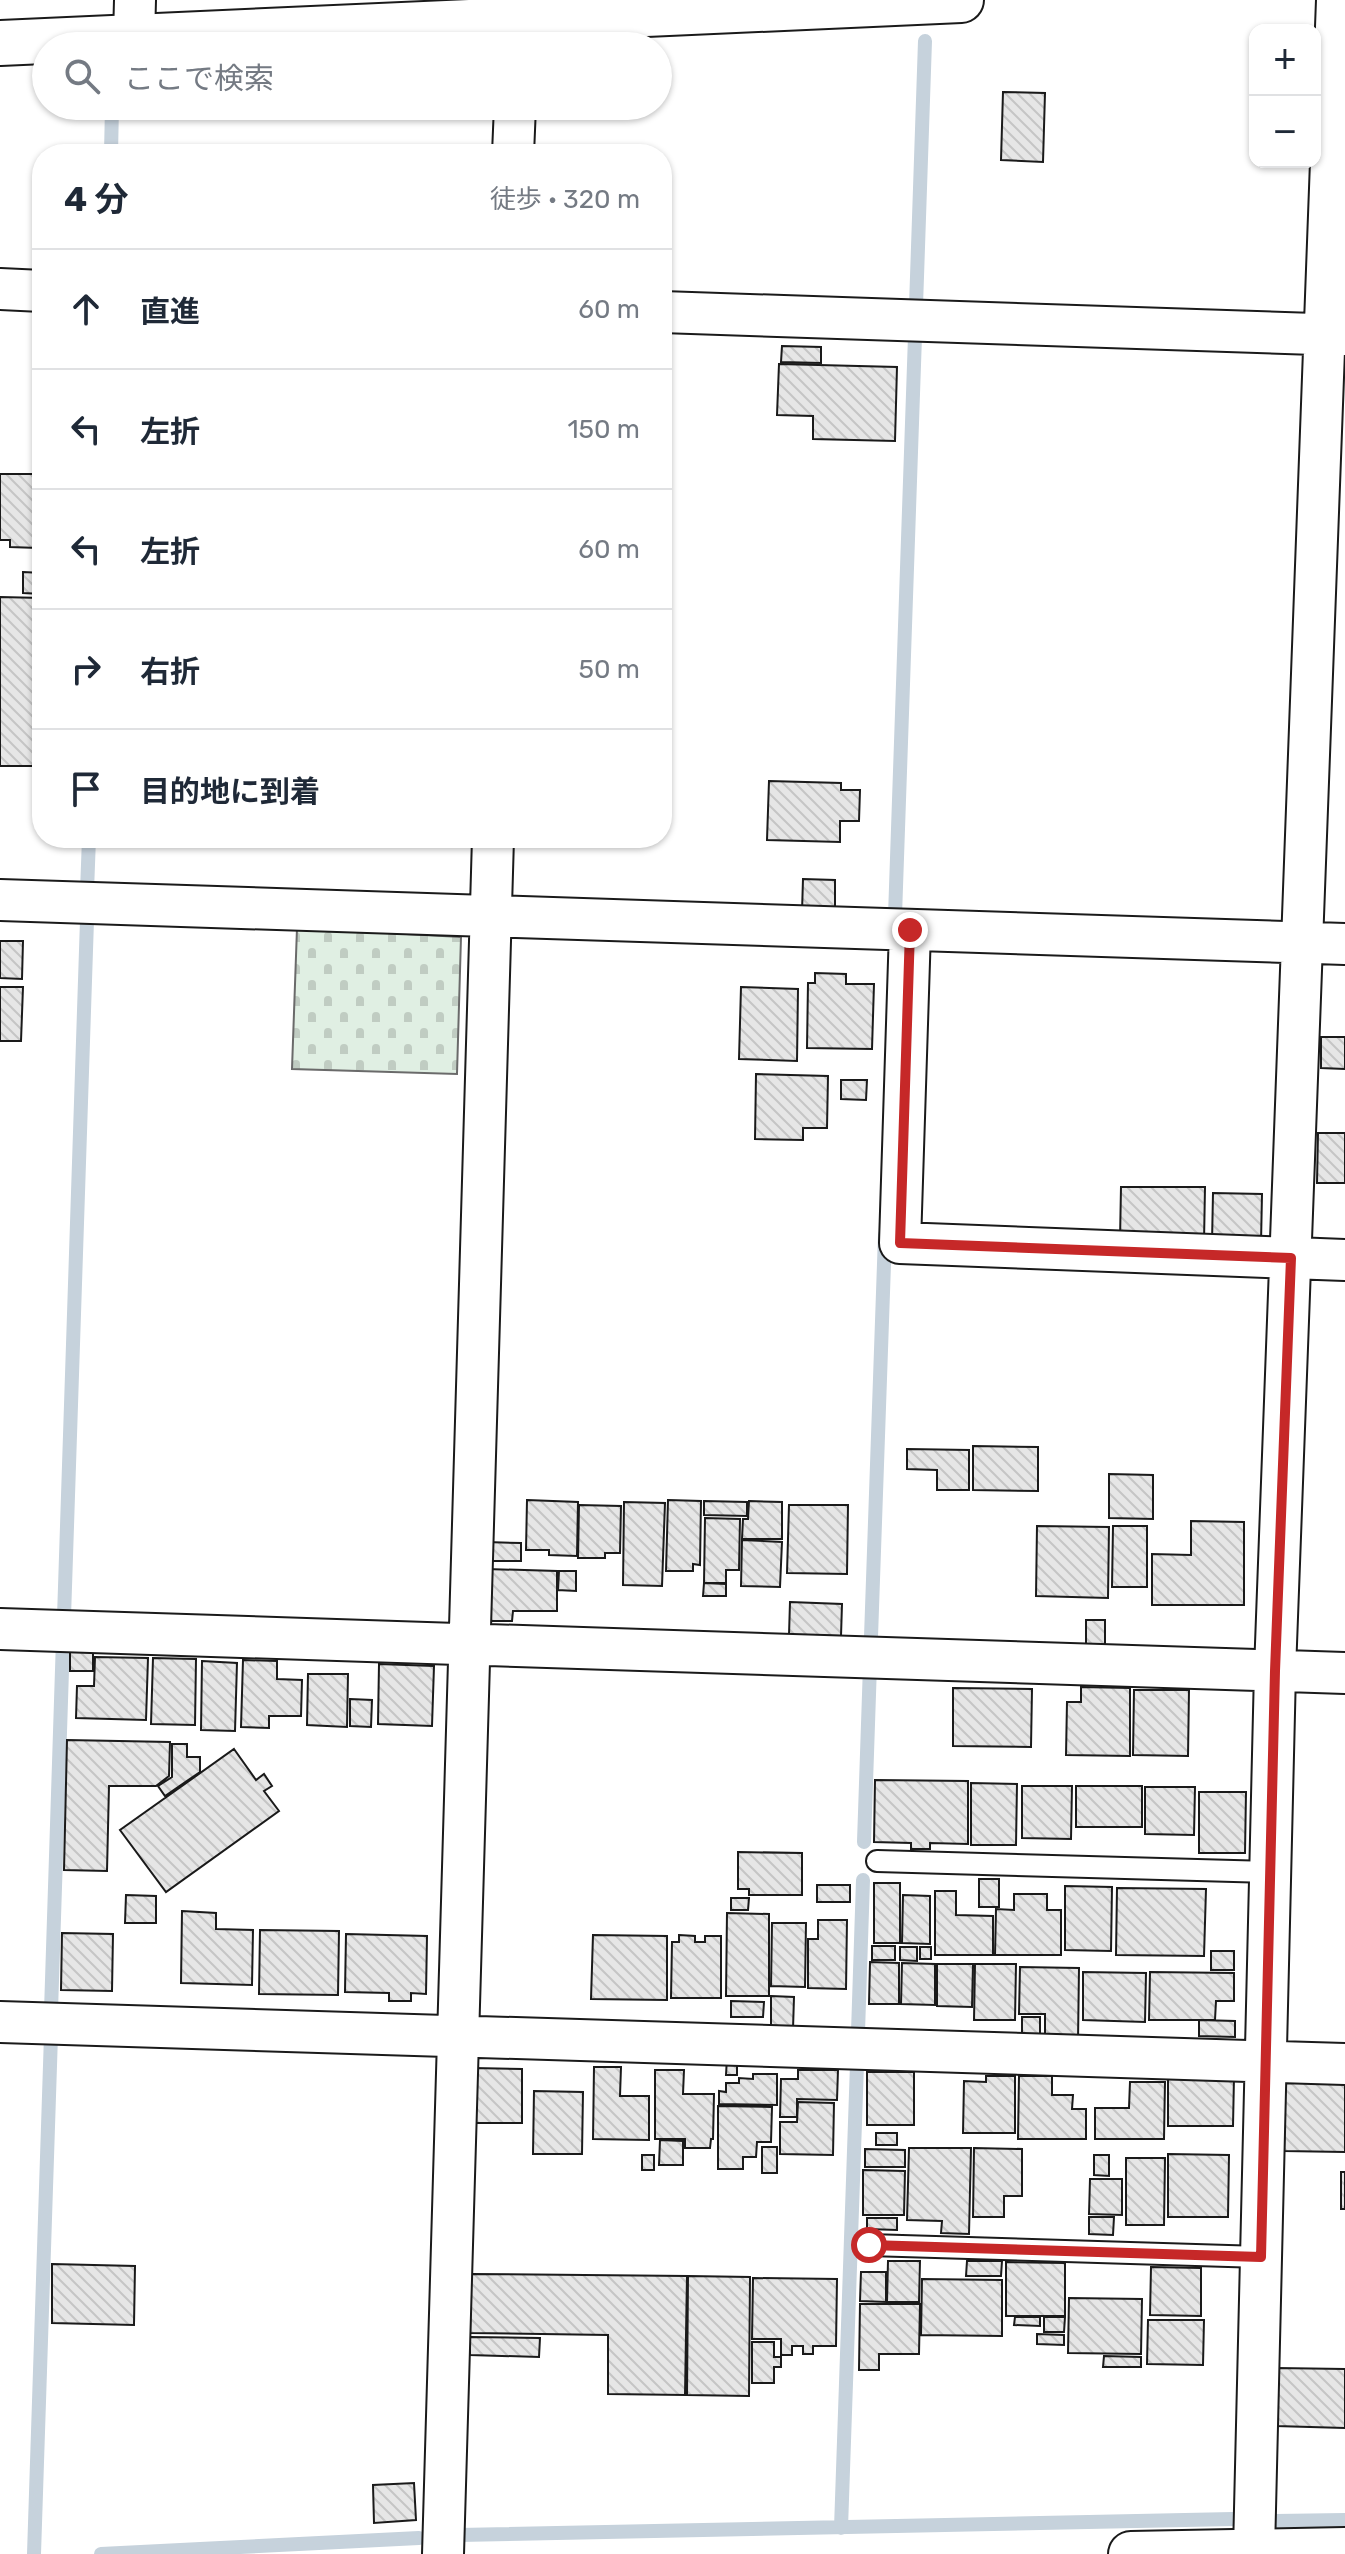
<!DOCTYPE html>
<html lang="ja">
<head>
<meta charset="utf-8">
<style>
	:root { --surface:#fff; --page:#f6f6f7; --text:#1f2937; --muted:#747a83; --line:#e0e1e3 }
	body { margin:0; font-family:Rubik,"Noto Sans JP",sans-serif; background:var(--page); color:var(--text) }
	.controls { position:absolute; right:24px; top:24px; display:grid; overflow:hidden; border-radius:16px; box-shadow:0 2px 6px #0004 }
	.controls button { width:72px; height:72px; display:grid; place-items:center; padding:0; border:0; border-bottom:2px solid var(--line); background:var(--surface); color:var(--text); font:40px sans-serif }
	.stop { position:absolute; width:24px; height:24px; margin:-18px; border:6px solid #c62828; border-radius:50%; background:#fff }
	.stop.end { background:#c62828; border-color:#fff; box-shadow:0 2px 8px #0008 }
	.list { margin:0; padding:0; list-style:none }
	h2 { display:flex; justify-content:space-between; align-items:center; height:104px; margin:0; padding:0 32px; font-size:34px }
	h2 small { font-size:26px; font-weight:400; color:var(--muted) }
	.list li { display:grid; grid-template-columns:52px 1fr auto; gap:24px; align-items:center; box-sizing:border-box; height:120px; padding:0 32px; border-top:2px solid var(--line) }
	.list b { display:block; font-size:30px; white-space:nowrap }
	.list em { font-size:26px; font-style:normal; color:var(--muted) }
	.icon { flex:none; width:44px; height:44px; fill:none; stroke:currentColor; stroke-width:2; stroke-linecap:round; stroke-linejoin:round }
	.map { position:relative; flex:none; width:1345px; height:2554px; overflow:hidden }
	.search { position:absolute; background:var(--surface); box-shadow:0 2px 6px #0004; left:32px; top:32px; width:640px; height:88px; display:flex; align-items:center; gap:20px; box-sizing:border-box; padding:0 28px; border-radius:44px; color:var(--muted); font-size:30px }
	.panel { position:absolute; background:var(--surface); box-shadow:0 2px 6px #0004; left:32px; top:144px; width:640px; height:704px; border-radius:32px }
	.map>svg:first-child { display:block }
	.cemetery { fill:url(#cemetery-stones); stroke:#6a6a6a; stroke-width:2 }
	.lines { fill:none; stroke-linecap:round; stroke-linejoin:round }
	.stream { stroke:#c6d2dc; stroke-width:14 }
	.building { fill:url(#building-back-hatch); stroke:#1a1a1a; stroke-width:2 }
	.lane-casing { stroke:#1a1a1a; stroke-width:24 }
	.street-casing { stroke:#1a1a1a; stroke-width:44 }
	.secondary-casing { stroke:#1a1a1a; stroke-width:48 }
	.lane { stroke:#fff; stroke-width:20 }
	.street { stroke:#fff; stroke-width:40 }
	.secondary { stroke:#fff; stroke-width:44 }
	.route { stroke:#c62828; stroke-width:10 }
</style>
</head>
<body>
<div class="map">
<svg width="1345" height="2554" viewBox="0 0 1345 2554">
	<defs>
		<pattern id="cemetery-stones" width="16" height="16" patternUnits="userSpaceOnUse" patternTransform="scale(2)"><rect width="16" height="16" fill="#e0efe3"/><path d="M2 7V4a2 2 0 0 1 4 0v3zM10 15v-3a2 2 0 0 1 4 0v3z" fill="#c0ccc2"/></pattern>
		<pattern id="building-back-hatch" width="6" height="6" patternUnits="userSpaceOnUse" patternTransform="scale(2)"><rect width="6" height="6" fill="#e6e6e6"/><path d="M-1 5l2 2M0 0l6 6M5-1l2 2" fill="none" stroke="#c5c5c5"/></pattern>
	</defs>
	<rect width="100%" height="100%" fill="#fff"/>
	<path class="cemetery" d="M 297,928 L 461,937 L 457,1074 L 292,1069 Z"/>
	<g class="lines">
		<path class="stream" d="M 111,154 L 112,106
			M 916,306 L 925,41
			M 87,891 L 89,838
			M 895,916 L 915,336
			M 64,1617 L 87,920
			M 871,1637 L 885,1235
			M 864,1842 L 870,1665
			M 51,2011 L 63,1639
			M 858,2032 L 863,1880
			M 1275,2521 L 1345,2520
			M 841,2528 L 857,2064
			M 459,2535 L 1233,2519
			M 34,2554 L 51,2035
			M 101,2554 L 419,2538"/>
	</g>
	<path class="building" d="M 1003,92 L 1045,93 L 1043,162 L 1001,160 Z
		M 782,346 L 821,347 L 821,363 L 781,362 Z
		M 779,364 L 897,367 L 895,441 L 813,439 L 813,416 L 777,415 Z
		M 0,474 L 42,474 L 42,541 L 39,540 L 38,548 L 10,547 L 10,540 L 0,540 Z
		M 23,572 L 42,573 L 42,594 L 23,593 Z
		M 0,597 L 42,598 L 42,766 L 0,766 Z
		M 769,781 L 841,783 L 841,790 L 860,790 L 859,821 L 840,821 L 840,842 L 767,840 Z
		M 803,879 L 835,880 L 835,912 L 802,912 Z
		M 0,941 L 23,941 L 22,979 L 0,978 Z
		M 815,973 L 846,974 L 846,984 L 874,984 L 872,1049 L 807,1048 L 808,983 L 815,983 Z
		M 0,987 L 23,987 L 21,1041 L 0,1041 Z
		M 741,987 L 798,989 L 797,1061 L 739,1059 Z
		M 1321,1037 L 1345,1037 L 1345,1069 L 1321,1068 Z
		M 756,1074 L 828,1076 L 827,1128 L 803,1128 L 803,1140 L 755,1139 Z
		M 841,1080 L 867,1080 L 866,1100 L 841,1099 Z
		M 1318,1133 L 1345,1133 L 1345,1183 L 1317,1183 Z
		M 1121,1187 L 1205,1187 L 1204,1242 L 1120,1240 Z
		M 1213,1193 L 1262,1194 L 1261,1243 L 1212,1243 Z
		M 973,1446 L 1038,1447 L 1038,1491 L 973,1490 Z
		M 907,1449 L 969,1450 L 969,1490 L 937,1490 L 937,1470 L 907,1469 Z
		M 1109,1474 L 1153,1475 L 1153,1519 L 1109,1518 Z
		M 527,1500 L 578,1502 L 577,1556 L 549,1555 L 549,1550 L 526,1550 Z
		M 668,1500 L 701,1501 L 700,1565 L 693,1564 L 693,1571 L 666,1571 Z
		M 704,1501 L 747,1502 L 747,1516 L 704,1515 Z
		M 749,1501 L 782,1502 L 782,1539 L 742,1539 L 743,1519 L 748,1519 Z
		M 624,1502 L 665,1503 L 662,1586 L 623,1585 Z
		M 579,1505 L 621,1506 L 620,1553 L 605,1553 L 605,1558 L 578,1558 Z
		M 789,1505 L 848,1505 L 847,1574 L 787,1573 Z
		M 705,1518 L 740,1519 L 739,1570 L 726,1570 L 726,1583 L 704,1583 Z
		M 1191,1521 L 1244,1522 L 1244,1605 L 1152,1605 L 1152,1554 L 1191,1555 Z
		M 1037,1526 L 1109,1527 L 1108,1598 L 1036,1596 Z
		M 1113,1526 L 1147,1526 L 1147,1587 L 1112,1587 Z
		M 742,1540 L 782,1542 L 780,1587 L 741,1586 Z
		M 486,1542 L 521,1543 L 521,1561 L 486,1561 Z
		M 486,1569 L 557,1571 L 557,1611 L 513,1611 L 512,1621 L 485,1621 Z
		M 559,1571 L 576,1571 L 576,1591 L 558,1590 Z
		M 704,1583 L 726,1584 L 726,1596 L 703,1596 Z
		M 790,1602 L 842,1604 L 841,1636 L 789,1635 Z
		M 1086,1620 L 1105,1620 L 1105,1651 L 1086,1651 Z
		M 70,1642 L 93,1642 L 93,1671 L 70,1671 Z
		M 95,1657 L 148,1658 L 146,1720 L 76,1718 L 77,1686 L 94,1686 Z
		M 153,1658 L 196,1659 L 195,1725 L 151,1724 Z
		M 243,1660 L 277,1661 L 277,1679 L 302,1680 L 301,1716 L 269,1716 L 269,1728 L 241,1727 Z
		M 202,1661 L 237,1663 L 235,1731 L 201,1730 Z
		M 379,1664 L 434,1666 L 432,1726 L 378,1724 Z
		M 308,1674 L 348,1674 L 347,1727 L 307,1725 Z
		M 1081,1687 L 1130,1688 L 1130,1756 L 1066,1755 L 1067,1702 L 1081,1702 Z
		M 953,1688 L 1032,1689 L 1031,1747 L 953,1746 Z
		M 1134,1690 L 1189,1690 L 1188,1756 L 1133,1755 Z
		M 350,1699 L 372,1700 L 371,1727 L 350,1726 Z
		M 67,1740 L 170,1742 L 169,1776 L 156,1786 L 109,1786 L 107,1871 L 64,1870 Z
		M 172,1744 L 187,1744 L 187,1757 L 200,1757 L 200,1772 L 165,1796 L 158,1786 L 172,1777 Z
		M 234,1749 L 256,1780 L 264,1774 L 272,1786 L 264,1791 L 279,1811 L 166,1892 L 120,1830 Z
		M 875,1780 L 968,1781 L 968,1844 L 930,1843 L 930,1849 L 911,1849 L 911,1843 L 874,1842 Z
		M 971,1783 L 1017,1784 L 1016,1845 L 971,1845 Z
		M 1022,1786 L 1072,1786 L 1071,1839 L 1022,1838 Z
		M 1076,1786 L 1142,1786 L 1142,1827 L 1076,1827 Z
		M 1145,1787 L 1195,1787 L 1194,1835 L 1145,1834 Z
		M 1199,1792 L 1246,1792 L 1245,1853 L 1199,1853 Z
		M 738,1852 L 802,1853 L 802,1895 L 749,1895 L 749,1889 L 738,1889 Z
		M 979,1879 L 999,1879 L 999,1907 L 979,1907 Z
		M 874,1883 L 900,1883 L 900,1943 L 874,1943 Z
		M 817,1885 L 850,1885 L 850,1902 L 817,1902 Z
		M 1065,1886 L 1112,1887 L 1111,1951 L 1065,1950 Z
		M 1117,1888 L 1206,1889 L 1204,1956 L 1116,1955 Z
		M 935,1891 L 956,1891 L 956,1915 L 993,1916 L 993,1955 L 935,1955 Z
		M 1014,1894 L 1047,1894 L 1047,1910 L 1061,1910 L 1061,1955 L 995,1955 L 996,1909 L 1014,1910 Z
		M 126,1895 L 156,1896 L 156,1923 L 125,1923 Z
		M 903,1895 L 930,1896 L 930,1944 L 902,1943 Z
		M 731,1898 L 749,1898 L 748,1910 L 731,1910 Z
		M 182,1911 L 216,1913 L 216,1929 L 253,1930 L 252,1985 L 181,1983 Z
		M 727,1913 L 769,1914 L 769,1996 L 726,1996 Z
		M 818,1920 L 847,1920 L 846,1989 L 808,1988 L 808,1939 L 818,1939 Z
		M 772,1923 L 806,1923 L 805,1987 L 771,1986 Z
		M 260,1930 L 339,1931 L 338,1995 L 259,1994 Z
		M 62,1933 L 113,1934 L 112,1991 L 61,1990 Z
		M 346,1934 L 427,1936 L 426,1994 L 411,1993 L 411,2001 L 389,2001 L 389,1993 L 345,1992 Z
		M 593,1935 L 667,1936 L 667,2000 L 591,1999 Z
		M 679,1935 L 695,1936 L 695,1942 L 705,1942 L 705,1936 L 721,1936 L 721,1998 L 671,1998 L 672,1942 L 679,1942 Z
		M 872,1946 L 895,1946 L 895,1960 L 872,1960 Z
		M 900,1947 L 917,1947 L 917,1961 L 900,1960 Z
		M 920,1947 L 931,1947 L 931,1959 L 920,1959 Z
		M 1211,1951 L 1234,1951 L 1234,1970 L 1211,1970 Z
		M 870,1962 L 899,1963 L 899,2004 L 869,2004 Z
		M 902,1963 L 935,1964 L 935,2005 L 901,2004 Z
		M 937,1964 L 973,1964 L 972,2007 L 937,2006 Z
		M 975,1964 L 1016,1964 L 1015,2020 L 974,2020 Z
		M 1020,1967 L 1079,1968 L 1078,2041 L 1045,2040 L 1045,2014 L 1019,2014 Z
		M 1083,1972 L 1146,1973 L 1145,2022 L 1083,2020 Z
		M 1150,1972 L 1234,1973 L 1234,2001 L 1216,2001 L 1215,2020 L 1149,2020 Z
		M 771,1996 L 794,1997 L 793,2029 L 771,2028 Z
		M 731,2001 L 764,2002 L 763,2017 L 731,2017 Z
		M 1022,2017 L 1040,2017 L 1040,2040 L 1022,2040 Z
		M 1199,2020 L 1235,2021 L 1235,2037 L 1199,2036 Z
		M 727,2057 L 737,2057 L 737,2075 L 726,2075 Z
		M 594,2067 L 621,2067 L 620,2096 L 649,2096 L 649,2140 L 593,2139 Z
		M 473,2068 L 522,2069 L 522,2123 L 472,2123 Z
		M 655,2070 L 684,2070 L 683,2094 L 714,2094 L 713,2139 L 711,2139 L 710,2148 L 685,2148 L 685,2139 L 655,2139 Z
		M 798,2070 L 838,2070 L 837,2100 L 797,2099 L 797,2117 L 780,2117 L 781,2079 L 798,2079 Z
		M 867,2072 L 914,2072 L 914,2125 L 867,2125 Z
		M 753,2074 L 777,2074 L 777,2105 L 719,2104 L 719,2091 L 726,2092 L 726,2083 L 739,2083 L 739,2078 L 753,2079 Z
		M 986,2076 L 1015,2076 L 1015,2133 L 963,2133 L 964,2081 L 986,2082 Z
		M 1019,2076 L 1052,2076 L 1052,2095 L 1073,2095 L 1072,2109 L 1086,2109 L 1086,2139 L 1018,2139 Z
		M 1168,2076 L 1234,2077 L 1233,2126 L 1168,2126 Z
		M 1285,2080 L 1345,2081 L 1345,2152 L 1284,2151 Z
		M 1130,2082 L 1165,2082 L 1164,2139 L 1095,2139 L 1095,2108 L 1129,2108 Z
		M 534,2091 L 583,2092 L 582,2154 L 533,2154 Z
		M 798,2102 L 834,2103 L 833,2155 L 780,2154 L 780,2122 L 797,2122 Z
		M 718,2106 L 772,2107 L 771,2142 L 757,2142 L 756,2157 L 743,2157 L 743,2169 L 718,2169 Z
		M 876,2133 L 897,2133 L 897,2145 L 876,2145 Z
		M 660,2140 L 683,2141 L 683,2165 L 659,2165 Z
		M 762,2147 L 777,2147 L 777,2173 L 762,2173 Z
		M 909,2148 L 971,2148 L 969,2234 L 941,2233 L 942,2221 L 907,2220 Z
		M 974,2148 L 1022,2149 L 1022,2196 L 1004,2196 L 1004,2217 L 973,2217 Z
		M 865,2149 L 905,2150 L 905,2167 L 865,2167 Z
		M 1168,2154 L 1229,2155 L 1228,2217 L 1168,2217 Z
		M 642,2155 L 654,2155 L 654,2170 L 642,2170 Z
		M 1094,2155 L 1109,2155 L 1109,2176 L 1094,2175 Z
		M 1126,2158 L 1165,2158 L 1164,2225 L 1126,2225 Z
		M 863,2170 L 905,2171 L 904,2215 L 863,2215 Z
		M 1341,2172 L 1345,2172 L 1345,2209 L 1341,2209 Z
		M 1090,2179 L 1122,2179 L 1122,2215 L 1089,2214 Z
		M 1089,2217 L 1114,2217 L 1113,2235 L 1089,2234 Z
		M 867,2218 L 897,2218 L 897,2230 L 867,2229 Z
		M 888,2261 L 920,2261 L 919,2302 L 887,2302 Z
		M 967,2261 L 1002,2261 L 1001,2276 L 966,2276 Z
		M 1006,2262 L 1065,2263 L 1065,2316 L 1006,2316 Z
		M 52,2264 L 135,2266 L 134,2325 L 52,2323 Z
		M 1151,2267 L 1201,2268 L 1201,2316 L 1150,2315 Z
		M 861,2272 L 886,2272 L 886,2302 L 860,2301 Z
		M 471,2274 L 687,2276 L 685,2395 L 608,2394 L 608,2335 L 470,2333 Z
		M 688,2276 L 750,2277 L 749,2396 L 687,2395 Z
		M 753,2278 L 837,2279 L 836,2346 L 813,2346 L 813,2354 L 803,2354 L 803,2346 L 792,2346 L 792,2355 L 781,2355 L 781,2339 L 752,2339 Z
		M 922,2279 L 1002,2280 L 1002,2336 L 921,2335 Z
		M 1069,2298 L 1142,2299 L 1141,2354 L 1068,2353 Z
		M 860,2304 L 920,2304 L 919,2354 L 879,2354 L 879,2370 L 859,2370 Z
		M 1015,2317 L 1040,2317 L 1040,2326 L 1014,2325 Z
		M 1044,2317 L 1065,2317 L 1064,2332 L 1044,2332 Z
		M 1148,2320 L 1204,2320 L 1203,2365 L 1147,2364 Z
		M 1037,2334 L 1064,2335 L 1064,2345 L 1037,2344 Z
		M 470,2337 L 540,2338 L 539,2357 L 470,2355 Z
		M 752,2342 L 774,2342 L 774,2357 L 781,2357 L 781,2367 L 774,2367 L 774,2383 L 752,2383 Z
		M 1104,2356 L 1141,2357 L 1141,2367 L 1103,2367 Z
		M 1277,2368 L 1345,2369 L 1345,2428 L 1276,2426 Z
		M 414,2483 L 416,2520 L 374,2523 L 373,2485 Z"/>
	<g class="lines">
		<g class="lane-casing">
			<path id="lane" d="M 877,1861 L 1270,1872
				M 869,2245 L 1261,2257"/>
		</g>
		<g class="street-casing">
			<path id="street" d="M 134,38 L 135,0
				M 513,154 L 515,106
				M 0,289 L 42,291
				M 662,312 L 1345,335
				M 0,900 L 1345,944
				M 910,930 L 900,1243 L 1345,1260
				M 0,1629 L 1345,1673
				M 0,2022 L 1345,2064
				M 1254,2551 L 1275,1671 L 1337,0
				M 443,2554 L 493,838"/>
		</g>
		<g class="secondary-casing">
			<path id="secondary" d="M 0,43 L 961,0
				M 1131,2554 L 1345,2550"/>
		</g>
		<use href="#lane" class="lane"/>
		<use href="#street" class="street"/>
		<use href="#secondary" class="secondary"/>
	</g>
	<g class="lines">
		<path class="route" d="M 869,2245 L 1261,2257 L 1275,1671 L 1291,1258 L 900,1243 L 910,930"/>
	</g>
</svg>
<div class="controls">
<button>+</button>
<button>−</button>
</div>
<div class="stop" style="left:869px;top:2245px"></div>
<div class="stop end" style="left:910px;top:930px"></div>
<div class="search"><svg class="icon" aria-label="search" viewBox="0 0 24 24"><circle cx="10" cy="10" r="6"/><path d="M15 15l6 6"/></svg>ここで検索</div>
<section class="panel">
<h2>4 分<small>徒歩 · 320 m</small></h2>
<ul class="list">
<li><svg class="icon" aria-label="ahead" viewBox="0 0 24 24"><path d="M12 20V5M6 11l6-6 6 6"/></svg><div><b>直進</b></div><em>60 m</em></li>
<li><svg class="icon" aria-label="left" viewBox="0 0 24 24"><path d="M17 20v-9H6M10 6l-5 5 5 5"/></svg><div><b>左折</b></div><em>150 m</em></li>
<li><svg class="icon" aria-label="left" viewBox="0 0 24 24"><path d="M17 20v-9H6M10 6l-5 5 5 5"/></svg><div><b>左折</b></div><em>60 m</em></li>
<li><svg class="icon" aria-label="right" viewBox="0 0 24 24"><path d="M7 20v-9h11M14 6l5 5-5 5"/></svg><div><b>右折</b></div><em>50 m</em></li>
<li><svg class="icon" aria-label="arrive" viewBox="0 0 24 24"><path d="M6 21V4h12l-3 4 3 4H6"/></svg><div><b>目的地に到着</b></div></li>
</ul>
</section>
</div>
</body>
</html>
